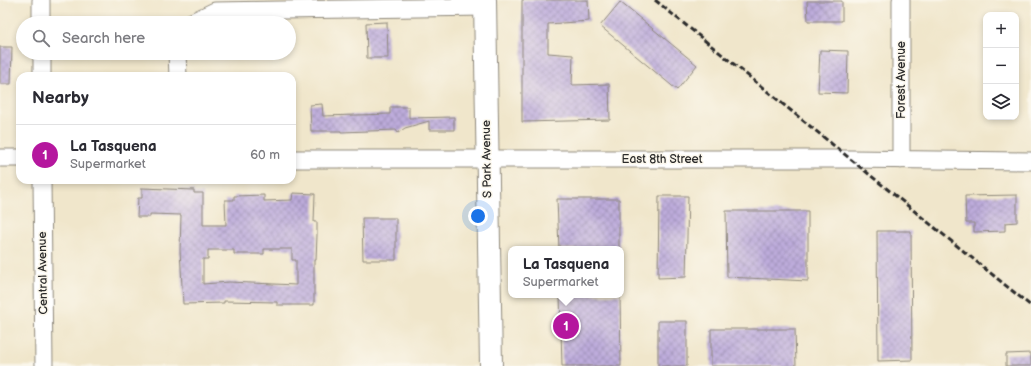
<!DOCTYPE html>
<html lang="en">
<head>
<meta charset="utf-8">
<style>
	:root { --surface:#fff; --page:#f2f2f3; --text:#2b2b33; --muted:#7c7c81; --line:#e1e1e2; --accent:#b5179e }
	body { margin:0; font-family:"Balsamiq Sans",sans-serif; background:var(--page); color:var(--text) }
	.controls { position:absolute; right:12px; top:12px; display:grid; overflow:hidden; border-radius:8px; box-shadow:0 2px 6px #0003 }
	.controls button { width:36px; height:36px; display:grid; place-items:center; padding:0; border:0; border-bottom:1px solid var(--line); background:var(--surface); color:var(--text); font:20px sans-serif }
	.you { position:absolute; left:478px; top:216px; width:14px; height:14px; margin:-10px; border:3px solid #fff; border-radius:50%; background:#1a73e8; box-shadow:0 0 0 6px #1a73e833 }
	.badge { display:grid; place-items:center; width:26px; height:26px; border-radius:50%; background:var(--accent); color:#fff; font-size:13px; font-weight:700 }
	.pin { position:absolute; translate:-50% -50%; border:2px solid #fff; box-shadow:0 1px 4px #0006 }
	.popup { position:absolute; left:508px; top:246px; width:116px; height:52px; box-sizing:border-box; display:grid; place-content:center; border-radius:8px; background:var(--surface); filter:drop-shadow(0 1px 3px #0005); font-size:13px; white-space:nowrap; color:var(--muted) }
	.popup b { font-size:15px; color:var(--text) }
	.popup::after { content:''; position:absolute; left:50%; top:100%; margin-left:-8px; border:8px solid transparent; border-top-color:var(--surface) }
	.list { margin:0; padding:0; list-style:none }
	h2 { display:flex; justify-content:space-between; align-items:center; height:52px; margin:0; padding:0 16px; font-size:17px }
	h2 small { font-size:13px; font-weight:400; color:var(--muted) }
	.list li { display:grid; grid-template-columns:26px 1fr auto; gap:12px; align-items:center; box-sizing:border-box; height:60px; padding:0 16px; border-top:1px solid var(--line) }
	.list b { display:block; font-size:15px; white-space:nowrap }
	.list p { margin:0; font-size:13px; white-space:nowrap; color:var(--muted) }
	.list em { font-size:13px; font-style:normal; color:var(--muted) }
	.icon { flex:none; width:22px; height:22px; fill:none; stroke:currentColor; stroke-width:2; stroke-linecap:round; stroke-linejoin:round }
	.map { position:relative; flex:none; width:1031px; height:366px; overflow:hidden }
	.search { position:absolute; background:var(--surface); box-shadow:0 2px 6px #0003; left:16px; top:16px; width:280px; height:44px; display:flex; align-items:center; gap:10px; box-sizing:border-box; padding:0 14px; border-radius:22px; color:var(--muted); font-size:15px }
	.panel { position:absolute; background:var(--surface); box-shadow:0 2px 6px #0003; left:16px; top:72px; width:280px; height:112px; border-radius:12px }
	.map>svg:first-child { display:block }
	.building { fill:url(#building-cross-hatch); fill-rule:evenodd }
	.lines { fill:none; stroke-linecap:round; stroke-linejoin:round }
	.minor-casing { stroke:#8e887b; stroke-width:19 }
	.major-casing { stroke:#8e887b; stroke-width:24 }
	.minor { stroke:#fff; stroke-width:17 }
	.major { stroke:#fff; stroke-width:22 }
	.rail { stroke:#2b2b2b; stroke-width:3; stroke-dasharray:6 3; stroke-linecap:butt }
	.labels { text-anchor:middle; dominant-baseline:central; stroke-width:3; stroke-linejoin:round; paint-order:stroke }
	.street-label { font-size:12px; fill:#2b2b2b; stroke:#fbf7ec }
</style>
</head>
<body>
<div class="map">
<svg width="1031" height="366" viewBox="0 0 1031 366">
	<defs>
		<pattern id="building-cross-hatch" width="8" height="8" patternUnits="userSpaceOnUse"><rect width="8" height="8" fill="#bdacdb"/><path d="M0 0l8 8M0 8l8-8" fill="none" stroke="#9a8cb2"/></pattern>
	</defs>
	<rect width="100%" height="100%" fill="#fbf7ec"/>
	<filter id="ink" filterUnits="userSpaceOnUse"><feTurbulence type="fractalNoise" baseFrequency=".025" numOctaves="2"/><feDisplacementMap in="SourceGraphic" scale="8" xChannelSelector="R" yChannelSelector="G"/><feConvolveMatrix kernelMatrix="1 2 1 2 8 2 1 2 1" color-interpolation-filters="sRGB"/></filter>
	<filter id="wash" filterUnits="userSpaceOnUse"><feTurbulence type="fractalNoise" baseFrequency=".012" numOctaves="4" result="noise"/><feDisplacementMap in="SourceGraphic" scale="16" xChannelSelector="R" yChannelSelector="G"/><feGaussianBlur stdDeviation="0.9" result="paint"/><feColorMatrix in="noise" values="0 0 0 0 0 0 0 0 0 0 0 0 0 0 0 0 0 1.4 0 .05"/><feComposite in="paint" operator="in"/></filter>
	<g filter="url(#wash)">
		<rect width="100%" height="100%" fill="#f0e6cb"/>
		<g id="blocks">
			<path class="building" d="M 522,0 L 588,0 L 589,21 L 548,24 L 548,53 L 573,55 L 572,85 L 609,84 L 610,120 L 522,122 Z
				M 807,1 L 842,1 L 842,21 L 808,21 Z
				M 620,2 L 697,65 L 677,90 L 600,26 Z
				M 387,22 L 388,58 L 367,58 L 366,23 Z
				M 0,47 L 12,47 L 11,84 L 0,84 Z
				M 820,50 L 848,51 L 847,93 L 818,92 Z
				M 322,104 L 323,116 L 390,114 L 390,107 L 409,107 L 409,118 L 454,117 L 454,130 L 429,130 L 429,121 L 405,128 L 398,133 L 396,130 L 341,132 L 341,131 L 311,131 L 310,105 Z
				M 142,188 L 194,190 L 194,193 L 203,193 L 203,225 L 226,225 L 225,200 L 234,200 L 234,196 L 264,195 L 264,201 L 292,200 L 293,193 L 315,194 L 314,222 L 317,222 L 317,235 L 316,260 L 314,260 L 314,305 L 277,305 L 277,302 L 224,301 L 224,303 L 183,304 L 180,250 L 181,215 L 150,214 L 150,217 L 137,217 L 138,198 L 142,198 ZM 264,249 L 292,249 L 292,260 L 296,260 L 296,285 L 229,282 L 203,284 L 203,259 L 208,259 L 208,250 L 234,250 L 234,254 L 264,254 Z
				M 1017,195 L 1017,222 L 1005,223 L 1005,231 L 974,232 L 974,223 L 966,223 L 965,196 Z
				M 659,196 L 688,196 L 686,277 L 658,278 Z
				M 557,199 L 619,199 L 619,249 L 559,249 Z
				M 726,211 L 808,211 L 808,281 L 727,277 Z
				M 362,218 L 396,218 L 396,260 L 363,260 Z
				M 877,231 L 911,231 L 912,360 L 878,361 Z
				M 560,295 L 620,295 L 621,366 L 562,366 Z
				M 658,321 L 687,321 L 687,366 L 658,366 Z
				M 711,329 L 795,329 L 796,366 L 711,366 Z
				M 1031,353 L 1031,366 L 1006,366 L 1006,354 Z"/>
		</g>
	</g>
	<g filter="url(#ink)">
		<use href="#blocks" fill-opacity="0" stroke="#8e887b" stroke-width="1"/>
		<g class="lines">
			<g class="minor-casing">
				<path id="minor" d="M 41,0 L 41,23
					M 901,0 L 901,160
					M 190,23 L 215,11 L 485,7
					M 42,53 L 42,76
					M 177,53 L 178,76
					M 0,158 L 20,158
					M 292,159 L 850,159 L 1031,161
					M 42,180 L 44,366"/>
			</g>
			<g class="major-casing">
				<path id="major" d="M 485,0 L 491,366"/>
			</g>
			<use href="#minor" class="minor"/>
			<use href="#major" class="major"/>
			<path class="rail" d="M 655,0 L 1031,306"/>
		</g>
	</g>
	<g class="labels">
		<g class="street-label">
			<text transform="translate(901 80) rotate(-90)">Forest Avenue</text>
			<text transform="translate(487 159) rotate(-91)">S Park Avenue</text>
			<text x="662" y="159">East 8th Street</text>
			<text transform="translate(43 273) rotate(-91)">Central Avenue</text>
		</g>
	</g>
</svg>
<div class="controls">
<button>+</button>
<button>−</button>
<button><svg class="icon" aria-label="layers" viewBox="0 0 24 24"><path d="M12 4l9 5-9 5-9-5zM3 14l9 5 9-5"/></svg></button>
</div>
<div class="you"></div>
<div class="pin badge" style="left:566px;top:326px">1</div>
<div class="popup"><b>La Tasquena</b>Supermarket</div>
<div class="search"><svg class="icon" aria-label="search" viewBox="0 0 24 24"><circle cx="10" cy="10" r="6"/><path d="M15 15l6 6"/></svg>Search here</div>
<section class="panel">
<h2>Nearby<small></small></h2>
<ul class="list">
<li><span class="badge">1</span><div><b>La Tasquena</b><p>Supermarket</p></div><em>60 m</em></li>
</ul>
</section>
</div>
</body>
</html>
